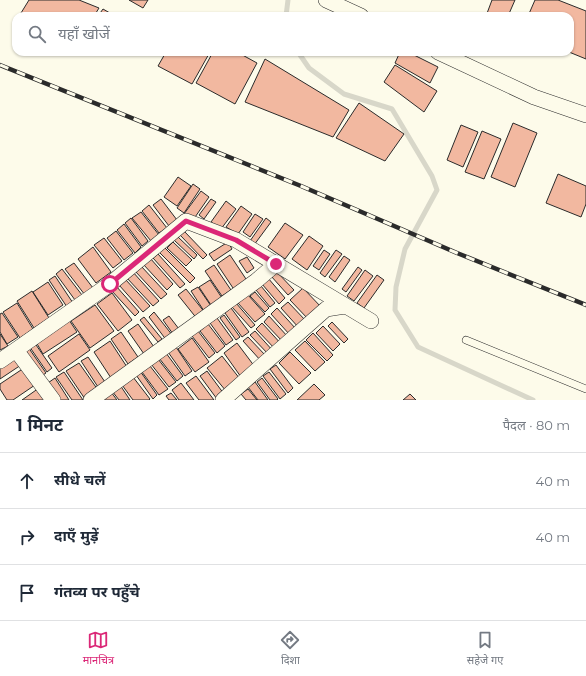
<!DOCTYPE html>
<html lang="hi">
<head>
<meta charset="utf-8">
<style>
	:root { --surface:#fff; --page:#f2f2f3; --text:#1f2937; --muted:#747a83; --line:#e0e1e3; --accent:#db2777 }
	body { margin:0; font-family:Montserrat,"Noto Sans Devanagari",sans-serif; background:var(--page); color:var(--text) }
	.stop { position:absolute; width:12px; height:12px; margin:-9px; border:3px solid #db2777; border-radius:50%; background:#fff }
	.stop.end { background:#db2777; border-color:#fff; box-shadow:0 1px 4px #0008 }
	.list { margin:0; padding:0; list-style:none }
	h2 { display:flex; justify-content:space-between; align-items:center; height:52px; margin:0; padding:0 16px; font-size:17px }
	h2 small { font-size:13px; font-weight:400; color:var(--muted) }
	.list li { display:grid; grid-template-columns:26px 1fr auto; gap:12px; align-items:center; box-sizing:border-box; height:56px; padding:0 16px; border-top:1px solid var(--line) }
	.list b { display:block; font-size:15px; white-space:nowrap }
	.list em { font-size:13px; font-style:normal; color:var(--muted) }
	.icon { flex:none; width:22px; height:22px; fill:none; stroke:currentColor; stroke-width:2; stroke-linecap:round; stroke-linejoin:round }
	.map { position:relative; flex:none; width:586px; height:400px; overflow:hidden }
	.search { position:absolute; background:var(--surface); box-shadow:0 1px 3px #0004; left:12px; right:12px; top:12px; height:44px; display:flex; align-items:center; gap:10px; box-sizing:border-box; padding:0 14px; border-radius:12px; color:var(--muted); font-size:15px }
	.sheet { height:220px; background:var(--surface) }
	nav { display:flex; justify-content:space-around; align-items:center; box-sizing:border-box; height:56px; border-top:1px solid var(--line); background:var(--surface); font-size:11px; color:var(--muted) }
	nav a { display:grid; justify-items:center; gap:2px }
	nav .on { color:var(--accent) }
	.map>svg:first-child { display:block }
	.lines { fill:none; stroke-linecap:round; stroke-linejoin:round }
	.stream { stroke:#d8d7c9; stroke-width:5 }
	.building { fill:#f2b8a0; stroke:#2b2b2b }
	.service-casing { stroke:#2b2b2b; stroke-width:8 }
	.minor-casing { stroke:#2b2b2b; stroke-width:16 }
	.service { stroke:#fdfbea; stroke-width:7 }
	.minor { stroke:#fdfbea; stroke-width:15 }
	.rail-casing { stroke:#2b2b2b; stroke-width:4.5 }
	.rail { stroke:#fdfbea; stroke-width:3; stroke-dasharray:9; stroke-linecap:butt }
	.route { stroke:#db2777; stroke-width:5 }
</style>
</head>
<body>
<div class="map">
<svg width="586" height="400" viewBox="0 0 586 400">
	<rect width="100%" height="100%" fill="#fdfbea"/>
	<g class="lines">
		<path class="stream" d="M 286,16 L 288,0
			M 298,52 L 309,68 L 344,94 L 392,109 L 432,176 L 437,190 L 405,249 L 396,287 L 395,310 L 418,347 L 533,400"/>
	</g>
	<path class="building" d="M 29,0 L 79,0 L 99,8 L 94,16 L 28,16 L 21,13 Z
		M 129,0 L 148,0 L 143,8 Z
		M 492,0 L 515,0 L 508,16 L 486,16 Z
		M 535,0 L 558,0 L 586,11 L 586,59 L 569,52 L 570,16 L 528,16 Z
		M 103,9 L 115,16 L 98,16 Z
		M 166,52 L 210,52 L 192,84 L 158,66 Z
		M 213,52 L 237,52 L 257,63 L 235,104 L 196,83 Z
		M 400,52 L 408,52 L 438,67 L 430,83 L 395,63 Z
		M 265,59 L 349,110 L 333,137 L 245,102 Z
		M 395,65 L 437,91 L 424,112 L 384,82 Z
		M 359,103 L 404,134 L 385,161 L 336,138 Z
		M 513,123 L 537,133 L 515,187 L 491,177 Z
		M 461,125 L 478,132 L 463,167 L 447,160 Z
		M 482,131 L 501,139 L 484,179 L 465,172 Z
		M 558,174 L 586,186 L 586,204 L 581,217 L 546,203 Z
		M 178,177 L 191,186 L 177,206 L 164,197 Z
		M 193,184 L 200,189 L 184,213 L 177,208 Z
		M 201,191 L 209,197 L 193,220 L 184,214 Z
		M 161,199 L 177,220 L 169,226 L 153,205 Z
		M 211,199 L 216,202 L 204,219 L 199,215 Z
		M 226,201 L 236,209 L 221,229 L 211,222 Z
		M 149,205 L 167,228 L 159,233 L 142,211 Z
		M 241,206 L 252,214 L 238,234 L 226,227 Z
		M 141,212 L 159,235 L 151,241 L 132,218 Z
		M 255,214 L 263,219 L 250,237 L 243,232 Z
		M 131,218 L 148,241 L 142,246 L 125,223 Z
		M 266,218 L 271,222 L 254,245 L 250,241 Z
		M 285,223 L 303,235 L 285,259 L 268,247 Z
		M 124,224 L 141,247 L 135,253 L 117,230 Z
		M 116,231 L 133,253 L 124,260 L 107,238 Z
		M 184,231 L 207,255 L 203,259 L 180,235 Z
		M 309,236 L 323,246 L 307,270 L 292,259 Z
		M 178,237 L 197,255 L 194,259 L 174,240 Z
		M 104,238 L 122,261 L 113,268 L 94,245 Z
		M 173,242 L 192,260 L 186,266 L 167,248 Z
		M 228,242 L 232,249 L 214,261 L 209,254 Z
		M 93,247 L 111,272 L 96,283 L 78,259 Z
		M 164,247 L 195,278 L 190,283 L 159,252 Z
		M 324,250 L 330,254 L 319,270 L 313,266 Z
		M 336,250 L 342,254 L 325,277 L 320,273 Z
		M 158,254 L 185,284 L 180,288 L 153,258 Z
		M 230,255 L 248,282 L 235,291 L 217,264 Z
		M 344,256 L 350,260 L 335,282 L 329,277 Z
		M 247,257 L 254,268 L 247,273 L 239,261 Z
		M 150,258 L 173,284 L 167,290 L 143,264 Z
		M 74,263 L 93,288 L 85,295 L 65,269 Z
		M 214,265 L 231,290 L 222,296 L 205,271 Z
		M 141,266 L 167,294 L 161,299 L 135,271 Z
		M 358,267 L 362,270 L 346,292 L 342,289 Z
		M 62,269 L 82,295 L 75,300 L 56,274 Z
		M 365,270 L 373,276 L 354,301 L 347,296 Z
		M 132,271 L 159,301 L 153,306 L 126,277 Z
		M 276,271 L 294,290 L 288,295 L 271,276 Z
		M 377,275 L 384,280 L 364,308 L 357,303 Z
		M 55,276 L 73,303 L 67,307 L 49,280 Z
		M 268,278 L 285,298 L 279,304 L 262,284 Z
		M 125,279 L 150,306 L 143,312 L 119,285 Z
		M 210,280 L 224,301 L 213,308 L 199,287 Z
		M 48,282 L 63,305 L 48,315 L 33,292 Z
		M 116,286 L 139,312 L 135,316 L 111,290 Z
		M 261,286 L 275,303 L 270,307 L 256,290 Z
		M 198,287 L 211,306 L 204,311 L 191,291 Z
		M 303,288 L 322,308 L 309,320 L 290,300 Z
		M 186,289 L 206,314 L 198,320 L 178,295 Z
		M 32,291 L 49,318 L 34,328 L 17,301 Z
		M 255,292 L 269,308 L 265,312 L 250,296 Z
		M 112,293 L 132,320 L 118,331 L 97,304 Z
		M 248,295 L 265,314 L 255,322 L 238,303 Z
		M 288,302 L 306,321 L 299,328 L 281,308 Z
		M 17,303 L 33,329 L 20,338 L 3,312 Z
		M 236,303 L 255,325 L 251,328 L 232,307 Z
		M 95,305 L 114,331 L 90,348 L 71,321 Z
		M 231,308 L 249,332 L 242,337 L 225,313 Z
		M 277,308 L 296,329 L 290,335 L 271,314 Z
		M 154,312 L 173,336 L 167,341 L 149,317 Z
		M 2,313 L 18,337 L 7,344 L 0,332 L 0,314 Z
		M 224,315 L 240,337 L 236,340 L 220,318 Z
		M 169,316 L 179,329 L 173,334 L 163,320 Z
		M 269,316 L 288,337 L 283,342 L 264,322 Z
		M 144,317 L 162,339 L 158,342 L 140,320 Z
		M 217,318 L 233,340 L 226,345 L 210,323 Z
		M 69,320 L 77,332 L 43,354 L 36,342 Z
		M 332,322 L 348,339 L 344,343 L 328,326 Z
		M 262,323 L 283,346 L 277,351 L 256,329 Z
		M 138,324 L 154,347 L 144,354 L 128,331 Z
		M 208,324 L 225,346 L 217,353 L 200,331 Z
		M 323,326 L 340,344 L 333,351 L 316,333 Z
		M 198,331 L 215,353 L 209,358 L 192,336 Z
		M 255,331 L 274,352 L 270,356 L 250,335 Z
		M 121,332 L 138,357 L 128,364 L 111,339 Z
		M 313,333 L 333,355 L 327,361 L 306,340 Z
		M 0,334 L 8,346 L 0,350 Z
		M 79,334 L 90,350 L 59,372 L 48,356 Z
		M 248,337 L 266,356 L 261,361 L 243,341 Z
		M 192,338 L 209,362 L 195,372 L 178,349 Z
		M 110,341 L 127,367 L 111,378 L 94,352 Z
		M 305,341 L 325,362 L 315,371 L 295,350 Z
		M 34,342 L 52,368 L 47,372 L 29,346 Z
		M 237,343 L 255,367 L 241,377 L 224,353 Z
		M 28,347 L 46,373 L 40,377 L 22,351 Z
		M 176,347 L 192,371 L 185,376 L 168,352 Z
		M 290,352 L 311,373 L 299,384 L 279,363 Z
		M 166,353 L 183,376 L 177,381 L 159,358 Z
		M 222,356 L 240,379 L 226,391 L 207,368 Z
		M 15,357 L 21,365 L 0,379 L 0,367 Z
		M 88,357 L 105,382 L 98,387 L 81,361 Z
		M 158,359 L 176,382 L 169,387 L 151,364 Z
		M 79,363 L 98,390 L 85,399 L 66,371 Z
		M 276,365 L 293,388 L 288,393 L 270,369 Z
		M 150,366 L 168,389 L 159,395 L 142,372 Z
		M 24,368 L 35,385 L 13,400 L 7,400 L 0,389 L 0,384 Z
		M 140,371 L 157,395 L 153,399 L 136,375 Z
		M 207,371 L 224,394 L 217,399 L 200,376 Z
		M 64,372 L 83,400 L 72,400 L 56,377 Z
		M 269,372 L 286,394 L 280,399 L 263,376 Z
		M 196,376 L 214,400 L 199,400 L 186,383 Z
		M 133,377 L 150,399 L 149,400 L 133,400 L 122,385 Z
		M 55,378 L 69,400 L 55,400 L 45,385 Z
		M 262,378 L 278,399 L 277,400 L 270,400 L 257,382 Z
		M 255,382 L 268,400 L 258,400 L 248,387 Z
		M 181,383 L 194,400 L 179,400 L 172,390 Z
		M 314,384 L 325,395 L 319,400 L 297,400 Z
		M 120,385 L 130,400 L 119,400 L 112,391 Z
		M 39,388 L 48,400 L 22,400 Z
		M 248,389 L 257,400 L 246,400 L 241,394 Z
		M 111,392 L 117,400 L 103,400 Z
		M 171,393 L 177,400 L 169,400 L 166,396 Z
		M 410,394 L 416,400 L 403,400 Z"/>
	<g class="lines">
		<g class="service-casing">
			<path id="service" d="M 466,340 L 586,389"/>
		</g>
		<g class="minor-casing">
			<path id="minor" d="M 326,0 L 361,16
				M 438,52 L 534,97 L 586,115
				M 16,350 L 53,400
				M 0,361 L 110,284 L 186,221 L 236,240 L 371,321
				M 91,400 L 256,281 L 276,264
				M 223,400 L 326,309 L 345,306"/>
		</g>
		<use href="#service" class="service"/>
		<use href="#minor" class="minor"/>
		<g class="rail-casing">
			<path id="rail" d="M 0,65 L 301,186 L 457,253 L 586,305"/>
		</g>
		<use href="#rail" class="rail"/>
	</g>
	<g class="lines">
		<path class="route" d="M 110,284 L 186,221 L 236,240 L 276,264"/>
	</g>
</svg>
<div class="stop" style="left:110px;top:284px"></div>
<div class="stop end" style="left:276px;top:264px"></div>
<div class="search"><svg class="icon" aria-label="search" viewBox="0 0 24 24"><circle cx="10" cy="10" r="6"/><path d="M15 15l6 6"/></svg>यहाँ खोजें</div>
</div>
<section class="sheet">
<h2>1 मिनट<small>पैदल · 80 m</small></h2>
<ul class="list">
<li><svg class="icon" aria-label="ahead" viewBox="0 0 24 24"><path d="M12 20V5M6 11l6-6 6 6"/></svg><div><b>सीधे चलें</b></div><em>40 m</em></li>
<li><svg class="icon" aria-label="right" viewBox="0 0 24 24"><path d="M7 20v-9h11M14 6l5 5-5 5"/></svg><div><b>दाएँ मुड़ें</b></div><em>40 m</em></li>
<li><svg class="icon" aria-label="arrive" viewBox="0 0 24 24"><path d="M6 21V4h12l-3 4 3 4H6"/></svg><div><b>गंतव्य पर पहुँचे</b></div></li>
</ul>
</section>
<nav>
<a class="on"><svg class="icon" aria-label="map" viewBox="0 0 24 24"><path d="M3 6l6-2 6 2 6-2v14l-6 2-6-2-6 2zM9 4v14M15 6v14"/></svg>मानचित्र</a>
<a><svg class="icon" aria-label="directions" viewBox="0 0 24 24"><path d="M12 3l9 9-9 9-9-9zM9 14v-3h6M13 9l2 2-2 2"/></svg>दिशा</a>
<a><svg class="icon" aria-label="saved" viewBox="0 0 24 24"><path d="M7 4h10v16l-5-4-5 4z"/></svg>सहेजे गए</a>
</nav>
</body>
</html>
